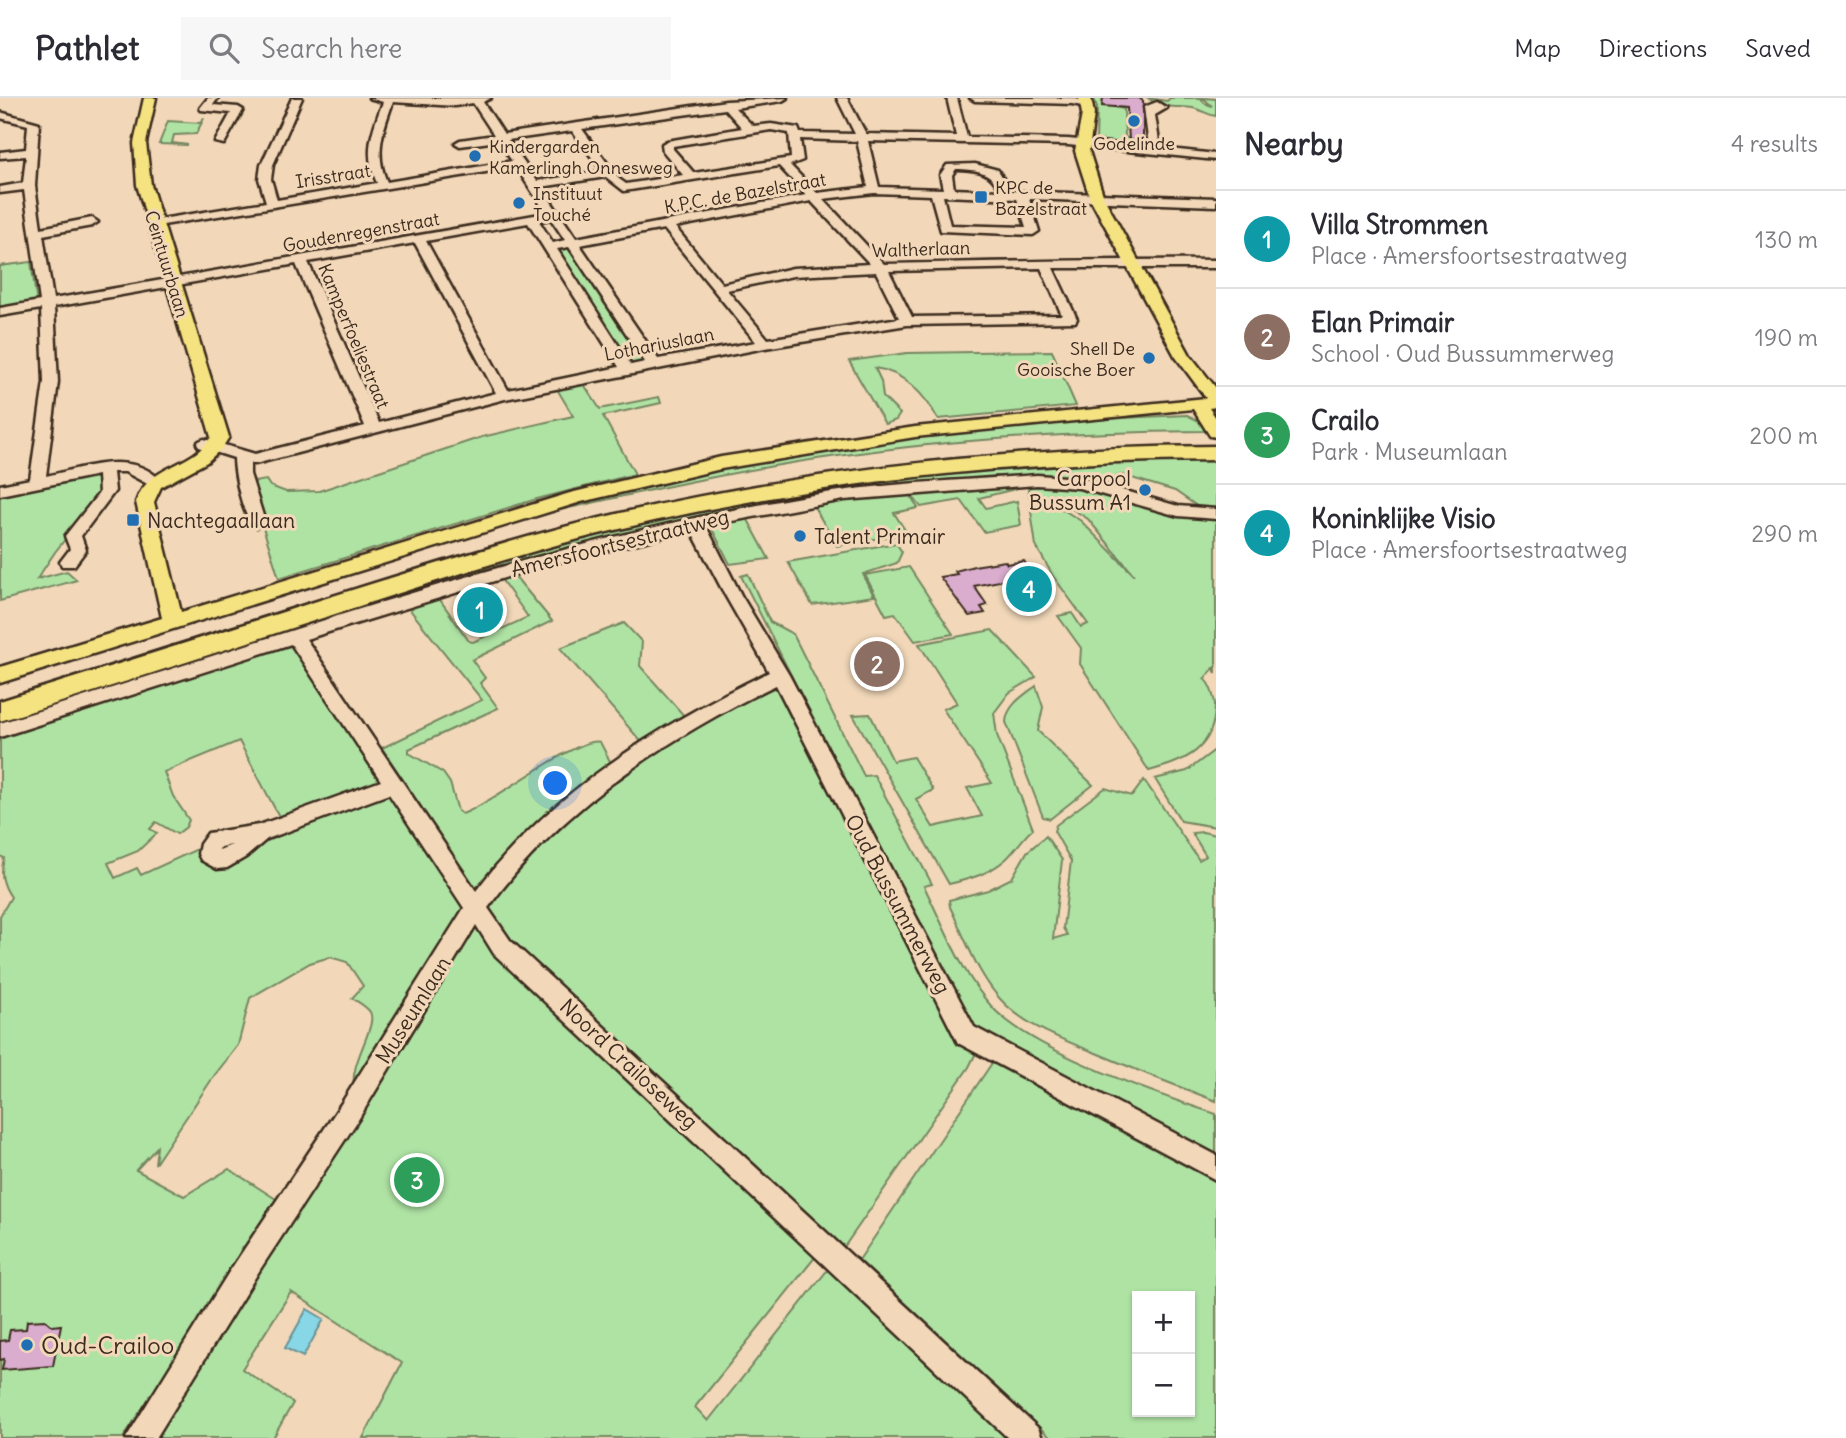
<!DOCTYPE html>
<html lang="en">
<head>
<meta charset="utf-8">
<style>
	:root { --surface:#fff; --page:#f7f7f7; --text:#2b2b33; --muted:#7c7c81; --line:#e1e1e2; --accent:#7c3aed }
	body { margin:0; font-family:Delius,sans-serif; background:var(--page); color:var(--text) }
	.controls { position:absolute; right:21px; bottom:21px; display:grid; overflow:hidden; border-radius:0px; box-shadow:0 2px 5px #0004 }
	.controls button { width:63px; height:63px; display:grid; place-items:center; padding:0; border:0; border-bottom:2px solid var(--line); background:var(--surface); color:var(--text); font:35px sans-serif }
	.you { position:absolute; left:556px; top:686px; width:24px; height:24px; margin:-18px; border:5px solid #fff; border-radius:50%; background:#1a73e8; box-shadow:0 0 0 10px #1a73e833 }
	.badge { display:grid; place-items:center; width:46px; height:46px; border-radius:50%; background:var(--accent); color:#fff; font-size:23px; font-weight:700 }
	.pin { position:absolute; translate:-50% -50%; border:4px solid #fff; box-shadow:0 2px 7px #0006 }
	.list { margin:0; padding:0; list-style:none }
	h2 { display:flex; justify-content:space-between; align-items:center; height:91px; margin:0; padding:0 28px; font-size:30px }
	h2 small { font-size:23px; font-weight:400; color:var(--muted) }
	.list li { display:grid; grid-template-columns:46px 1fr auto; gap:21px; align-items:center; box-sizing:border-box; height:98px; padding:0 28px; border-top:2px solid var(--line) }
	.list b { display:block; font-size:26px; white-space:nowrap }
	.list p { margin:0; font-size:23px; white-space:nowrap; color:var(--muted) }
	.list em { font-size:23px; font-style:normal; color:var(--muted) }
	.icon { flex:none; width:38px; height:38px; fill:none; stroke:currentColor; stroke-width:2; stroke-linecap:round; stroke-linejoin:round }
	.map { position:relative; flex:none; width:1216px; height:1340px; overflow:hidden }
	header { display:flex; align-items:center; gap:42px; box-sizing:border-box; height:98px; padding:0 35px; background:var(--surface); border-bottom:2px solid var(--line) }
	header strong { font-size:33px }
	nav { display:flex; gap:38px; margin-inline-start:auto; font-size:24px }
	.search { width:490px; height:63px; background:var(--page); display:flex; align-items:center; gap:18px; box-sizing:border-box; padding:0 24px; border-radius:0px; color:var(--muted); font-size:26px }
	main { display:flex }
	aside { flex:1; background:var(--surface) }
	.map>svg:first-child { display:block }
	.green { fill:#afe3a4; stroke:#758661; stroke-width:2; fill-rule:evenodd }
	.water { fill:#88d7e6; stroke:#699296; stroke-width:2 }
	.building { fill:#daacce; stroke:#3b2a1e; stroke-width:2 }
	.lines { fill:none; stroke-linecap:round; stroke-linejoin:round }
	.minor-casing { stroke:#3b2a1e; stroke-width:5 }
	.major-casing { stroke:#3b2a1e; stroke-width:5 }
	.highway-casing { stroke:#3b2a1e; stroke-width:5 }
	.minor { fill:#f2d8b9; fill-rule:evenodd }
	.major { fill:#f5e381; fill-rule:evenodd }
	.highway { fill:#f5e381; fill-rule:evenodd }
	.poi-dot { fill:#1f6fb2; stroke:#f2d8b9; stroke-width:2.5 }
	.labels { text-anchor:middle; dominant-baseline:central; stroke-width:6; stroke-linejoin:round; paint-order:stroke }
	.far-poi-label { font-size:18px; fill:#3b2a1e; stroke:#f2d8b9; text-anchor:start }
	.far-street-label { font-size:18px; fill:#3b2a1e; stroke:#f2d8b9 }
	.poi-label { font-size:21px; fill:#3b2a1e; stroke:#f2d8b9; text-anchor:start }
	.street-label { font-size:21px; fill:#3b2a1e; stroke:#f2d8b9 }
	.near-poi-label { font-size:24px; fill:#3b2a1e; stroke:#f2d8b9; text-anchor:start }
</style>
</head>
<body>
<header>
<strong>Pathlet</strong>
<div class="search"><svg class="icon" aria-label="search" viewBox="0 0 24 24"><circle cx="10" cy="10" r="6"/><path d="M15 15l6 6"/></svg>Search here</div>
<nav><a>Map</a><a>Directions</a><a>Saved</a></nav>
</header>
<main>
<div class="map">
<svg width="1216" height="1340" viewBox="0 0 1216 1340">
	<rect width="100%" height="100%" fill="#f2d8b9"/>
	<filter id="ink" filterUnits="userSpaceOnUse"><feTurbulence type="fractalNoise" baseFrequency=".0143" numOctaves="2"/><feDisplacementMap in="SourceGraphic" scale="14" xChannelSelector="R" yChannelSelector="G"/><feConvolveMatrix kernelMatrix="1 2 1 2 8 2 1 2 1" color-interpolation-filters="sRGB"/></filter>
	<g filter="url(#ink)">
		<path class="green" d="M 1094,0 L 1105,0 L 1111,8 L 1124,11 L 1125,39 L 1149,48 L 1096,43 L 1097,9 Z
			M 1148,0 L 1167,3 L 1170,0 L 1201,0 L 1204,5 L 1212,8 L 1203,0 L 1216,1 L 1216,18 C 1207,17 1202,12 1193,10 C 1178,8 1161,11 1148,0 Z
			M 204,20 L 196,36 L 174,37 L 172,45 L 188,47 L 159,46 L 168,23 L 200,25 Z
			M 572,150 L 647,263 L 631,267 L 629,264 L 556,153 Z
			M 31,164 L 37,206 L 0,212 L 0,168 Z
			M 1052,253 L 1076,308 L 938,321 C 925,297 904,274 875,270 L 881,283 L 883,299 L 900,316 L 896,322 L 885,326 L 849,263 L 907,255 Z
			M 583,285 L 600,311 L 659,299 L 661,305 L 603,318 L 635,376 L 537,401 L 279,480 L 249,385 L 266,382 L 270,388 L 286,394 L 319,393 L 482,339 L 573,318 L 557,291 Z
			M 1187,317 L 1199,323 L 1205,333 C 1082,334 960,340 838,358 C 743,371 650,392 556,413 C 760,352 975,325 1187,317 Z
			M 1132,362 L 1216,363 L 1216,413 L 1204,413 L 1175,393 L 1122,377 L 1118,378 L 1121,381 L 1106,379 L 1094,385 L 1056,377 L 1024,377 L 802,397 L 713,415 L 461,477 L 465,473 L 642,425 L 776,396 L 955,371 Z
			M 99,377 L 104,392 L 55,454 L 37,481 L 67,473 L 77,482 L 0,503 L 0,398 Z
			M 1012,385 L 1015,391 L 979,400 L 986,410 L 1017,403 L 1021,427 L 984,434 L 961,402 L 921,409 L 910,395 Z
			M 1027,385 L 1080,388 L 1188,420 L 1216,422 L 1216,576 L 1214,570 L 1204,581 C 1210,585 1213,596 1215,605 C 1216,652 1185,663 1149,673 L 1080,566 L 1081,550 L 1058,518 L 1072,515 L 1081,529 L 1088,526 L 1053,478 L 1036,448 L 1030,406 L 1062,411 L 1081,423 L 1134,477 L 1088,421 L 1061,404 L 1030,401 Z
			M 909,395 L 918,410 L 894,415 L 907,435 L 837,448 L 813,407 Z
			M 747,420 L 769,461 L 730,466 L 710,427 Z
			M 896,445 L 902,454 L 897,465 L 863,476 L 874,498 L 812,507 L 788,464 Z
			M 909,469 L 953,536 L 915,543 L 895,515 L 886,517 L 865,477 Z
			M 748,476 L 770,524 L 793,536 L 864,678 L 874,677 L 932,786 L 924,788 C 944,829 961,875 992,909 C 1031,952 1159,997 1216,1016 L 1216,1063 L 971,934 L 741,478 Z
			M 514,477 L 552,523 L 472,562 L 485,580 L 480,585 L 498,610 L 409,651 L 409,655 L 443,675 L 450,685 L 458,713 L 462,716 C 489,708 580,636 600,644 L 613,669 L 479,796 L 382,650 L 482,602 L 407,508 L 438,499 L 469,543 L 473,544 L 528,519 L 501,481 Z
			M 624,525 L 642,544 L 640,568 L 686,620 L 644,647 L 560,550 Z
			M 992,532 L 1036,579 L 1009,595 L 994,615 L 997,637 L 1033,731 C 1022,740 1016,752 1006,761 C 989,776 970,781 949,786 L 853,617 L 870,616 L 893,663 L 913,659 L 933,692 L 916,701 L 933,729 L 982,718 L 967,690 L 992,685 L 943,611 L 957,605 L 919,546 Z
			M 291,547 L 387,685 L 283,726 L 239,643 L 164,674 L 173,698 L 189,722 L 186,729 L 177,736 L 156,724 L 150,731 L 157,735 L 138,753 L 108,765 L 115,780 L 137,770 L 141,777 L 217,742 L 264,744 L 388,695 L 393,696 L 466,811 L 354,991 C 349,964 378,928 370,914 C 367,909 358,904 352,900 L 363,888 L 347,864 L 330,859 L 310,865 L 250,900 L 238,947 L 214,978 L 155,1066 L 157,1049 L 136,1072 L 184,1098 L 229,1071 L 279,1103 L 123,1340 L 0,1340 L 0,818 L 11,799 C 2,786 0,775 4,760 L 0,758 L 0,636 Z
			M 775,581 L 978,951 L 969,969 L 844,1149 L 502,833 L 488,808 C 516,774 543,738 577,709 C 637,658 708,621 775,581 Z
			M 1036,588 L 1043,609 L 1038,633 L 1093,687 L 1050,721 L 1043,719 L 1006,624 C 1007,607 1024,597 1036,588 Z
			M 1216,651 L 1216,729 L 1181,723 L 1155,681 L 1187,673 Z
			M 1144,682 L 1199,762 L 1206,758 L 1192,735 L 1203,734 L 1216,737 L 1216,1003 C 1176,988 1136,972 1096,955 C 1066,943 1030,930 1006,907 C 979,881 966,842 950,809 L 949,802 L 988,792 L 1012,780 L 1027,754 L 1046,738 L 1062,762 L 1053,841 L 1067,837 L 1063,830 L 1071,763 L 1054,733 L 1056,727 L 1105,690 L 1132,698 Z
			M 475,824 L 820,1153 L 695,1309 L 708,1323 L 833,1165 L 1013,1340 L 363,1340 L 402,1265 L 291,1194 L 242,1271 L 293,1305 L 273,1340 L 153,1340 Z
			M 994,962 L 1047,993 L 1140,1037 L 1216,1080 L 1216,1340 L 1051,1340 L 859,1162 ZM 1137,1198 L 1190,1198 L 1190,1314 L 1137,1314 Z"/>
		<path class="water" d="M 307,1211 L 324,1221 L 303,1259 L 285,1250 Z"/>
		<path class="building" d="M 1103,0 L 1139,0 L 1143,3 L 1143,43 L 1129,42 L 1127,10 L 1102,8 Z
			M 1005,463 L 1007,466 L 1024,463 L 1049,502 L 1033,505 L 1029,499 L 1023,500 L 1009,481 L 974,488 L 987,507 L 981,509 L 985,515 L 969,518 L 940,479 L 957,476 L 955,473 L 974,468 Z
			M 497,497 L 500,506 L 492,509 L 499,518 L 481,525 L 475,516 L 470,518 L 464,509 Z
			M 45,1222 L 53,1228 L 61,1227 L 53,1268 L 2,1272 L 4,1261 L 0,1262 L 0,1243 L 8,1242 L 10,1232 L 26,1231 L 27,1223 Z"/>
		<g class="lines">
			<g class="minor-casing">
				<path id="minor" d="M 208,0 L 218,0 L 213,7 L 238,9 L 243,12 L 224,46 L 215,44 L 231,15 L 201,12 L 200,10 Z
					M 292,0 L 302,0 L 273,67 L 271,81 L 277,102 L 377,85 C 363,55 372,33 383,4 L 369,0 L 491,0 L 483,4 L 504,36 L 726,3 L 787,0 L 782,3 L 735,10 L 753,28 L 771,26 L 798,30 L 800,35 L 855,36 L 837,0 L 847,0 L 866,36 L 956,38 L 947,0 L 957,0 L 967,39 L 1068,41 L 1149,49 L 1144,9 L 1157,4 L 1167,10 L 1155,17 L 1160,50 L 1216,56 L 1216,62 L 1068,47 L 868,43 L 879,89 L 943,91 L 940,77 L 947,67 L 975,66 L 998,72 L 1011,93 L 1216,100 L 1216,108 L 1029,101 L 1039,133 L 1033,137 L 941,133 L 931,97 L 874,95 L 823,101 L 884,166 C 995,164 1105,161 1216,162 L 1216,170 L 1053,170 L 1077,221 L 1075,224 L 907,227 L 765,250 L 505,301 L 255,366 L 250,364 L 250,376 L 265,424 L 257,429 C 243,425 234,374 234,360 L 199,349 L 197,346 L 199,343 L 204,341 L 255,356 L 365,328 L 296,166 L 54,209 L 58,284 L 46,378 C 84,370 133,350 163,385 L 155,390 L 125,374 L 113,374 L 115,393 L 81,438 L 86,452 L 74,468 L 62,468 L 60,464 L 70,451 L 65,438 L 99,395 L 98,377 L 0,397 L 0,387 L 30,381 L 44,284 L 41,211 L 0,218 L 0,210 L 40,203 L 24,92 L 0,95 L 0,89 L 23,85 L 26,58 L 0,60 L 0,54 L 26,51 L 28,27 L 0,20 L 0,14 L 39,25 L 35,88 L 41,130 L 92,120 L 98,124 L 92,128 L 43,137 L 53,201 L 546,115 L 516,69 L 151,129 L 149,126 L 155,122 L 266,104 L 259,81 L 261,67 ZM 393,4 L 455,8 L 473,5 L 494,37 L 460,42 L 455,45 L 460,48 L 498,43 L 512,63 L 387,84 C 374,55 383,32 393,4 ZM 725,11 L 742,30 L 667,43 L 662,46 L 663,53 L 683,77 L 626,86 L 619,81 L 582,31 ZM 771,32 L 789,35 L 791,60 L 694,75 L 673,51 L 673,48 ZM 572,33 L 602,73 L 537,83 L 508,42 ZM 800,41 L 857,43 L 868,89 L 817,95 L 790,67 L 803,62 ZM 779,68 L 806,97 L 576,140 L 541,89 L 606,79 L 624,93 ZM 956,71 C 976,72 991,72 1000,93 L 954,91 L 952,77 ZM 943,98 L 1017,101 L 1026,129 L 950,127 ZM 811,103 L 870,166 L 793,170 L 722,186 L 675,129 ZM 551,121 L 565,142 L 553,145 L 539,123 ZM 528,125 L 619,269 L 508,292 L 426,143 ZM 664,131 L 756,244 L 658,261 L 580,147 ZM 415,145 L 496,295 L 379,325 L 308,164 ZM 569,149 L 645,264 L 631,267 L 557,151 ZM 1041,170 L 1062,217 L 912,219 L 889,173 ZM 876,174 L 899,220 L 768,241 L 727,192 L 793,178 Z
					M 970,0 L 1073,0 L 1092,6 L 1087,9 L 1072,6 L 975,3 Z
					M 1037,377 L 1080,380 L 1178,408 L 1216,411 L 1216,421 L 1178,418 L 1079,390 L 1037,387 L 844,402 L 706,428 L 741,497 L 789,577 L 974,929 L 1216,1057 L 1216,1082 L 958,945 L 776,587 C 668,639 559,711 488,810 L 510,842 L 1038,1330 L 1042,1340 L 1008,1340 L 494,856 L 476,827 L 358,1022 L 261,1170 L 156,1340 L 126,1340 L 229,1174 L 341,1006 L 464,810 L 389,696 L 267,741 L 246,759 L 227,770 L 217,771 L 201,762 L 198,756 L 200,746 L 208,735 L 259,727 L 381,683 L 291,546 L 0,639 L 0,625 C 266,544 526,447 801,399 C 879,385 959,383 1037,377 ZM 691,432 L 725,497 L 769,574 C 661,626 549,695 476,793 L 306,541 L 543,468 ZM 232,747 L 219,752 L 220,749 Z"/>
			</g>
			<g class="major-casing">
				<path id="major" d="M 144,0 L 156,0 L 146,45 L 151,87 L 229,339 L 222,350 L 207,364 L 161,389 L 154,404 L 181,514 L 570,395 L 721,359 L 915,329 L 1206,300 L 1175,258 L 1090,100 L 1075,53 L 1082,16 L 1079,0 L 1091,0 L 1094,16 L 1089,53 L 1104,100 L 1190,257 L 1216,290 L 1216,309 L 1209,310 L 1216,320 L 1216,339 L 1210,338 L 1193,311 L 915,339 L 721,371 L 581,404 L 0,585 L 0,569 L 162,520 L 136,404 C 148,366 191,371 211,339 L 137,87 L 134,45 Z"/>
			</g>
			<g class="highway-casing">
				<path id="highway" d="M 1216,348 L 1216,362 C 1016,363 819,383 624,430 C 524,453 427,486 329,518 C 220,553 110,589 0,623 L 0,603 C 106,570 212,537 317,503 C 419,471 521,438 625,414 C 820,370 1016,349 1216,348 Z"/>
			</g>
			<use href="#minor" class="minor"/>
			<use href="#major" class="major"/>
			<use href="#highway" class="highway"/>
		</g>
	</g>
	<g class="poi-dot">
		<circle cx="1134" cy="23" r="7"/>
		<circle cx="475" cy="58" r="7"/>
		<rect x="974" y="92" width="14" height="14" rx="3.5"/>
		<circle cx="519" cy="105" r="7"/>
		<circle cx="1149" cy="260" r="7"/>
		<circle cx="1145" cy="392" r="7"/>
		<rect x="126" y="415" width="14" height="14" rx="3.5"/>
		<circle cx="800" cy="438" r="7"/>
		<circle cx="27" cy="1247" r="7"/>
	</g>
	<g class="labels">
		<g class="far-poi-label">
			<text x="1134" y="45" text-anchor="middle">Godelinde</text>
			<text x="489" y="48">Kindergarden<tspan x="489" dy="21">Kamerlingh Onnesweg</tspan></text>
			<text x="995" y="89">KPC de<tspan x="995" dy="21">Bazelstraat</tspan></text>
			<text x="533" y="95">Instituut<tspan x="533" dy="21">Touché</tspan></text>
			<text x="1135" y="250" text-anchor="end">Shell De<tspan x="1135" dy="21">Gooische Boer</tspan></text>
		</g>
		<g class="far-street-label">
			<text transform="translate(333 78) rotate(-9)">Irisstraat</text>
			<text transform="translate(745 95) rotate(-10)">K.P.C. de Bazelstraat</text>
			<text transform="translate(361 134) rotate(-10)">Goudenregenstraat</text>
			<text transform="translate(921 151) rotate(-2)">Waltherlaan</text>
			<text transform="translate(167 166) rotate(73)">Ceintuurbaan</text>
			<text transform="translate(354 238) rotate(67)">Kamperfoeliestraat</text>
			<text transform="translate(659 246) rotate(-11)">Lothariuslaan</text>
		</g>
		<g class="poi-label">
			<text x="1131" y="380" text-anchor="end">Carpool<tspan x="1131" dy="24">Bussum A1</tspan></text>
			<text x="147" y="422">Nachtegaallaan</text>
			<text x="814" y="438">Talent Primair</text>
		</g>
		<g class="street-label">
			<text transform="translate(620 445) rotate(-14)">Amersfoortsestraatweg</text>
			<text transform="translate(898 806) rotate(62)">Oud Bussummerweg</text>
			<text transform="translate(413 912) rotate(-58)">Museumlaan</text>
			<text transform="translate(629 966) rotate(43)">Noord Crailoseweg</text>
		</g>
		<g class="near-poi-label">
			<text x="41" y="1247">Oud-Crailoo</text>
		</g>
	</g>
</svg>
<div class="controls">
<button>+</button>
<button>−</button>
</div>
<div class="you"></div>
<div class="pin badge" style="left:480px;top:512px;background:#0f9aa8">1</div>
<div class="pin badge" style="left:877px;top:566px;background:#8d6e63">2</div>
<div class="pin badge" style="left:417px;top:1082px;background:#2e9e5b">3</div>
<div class="pin badge" style="left:1029px;top:491px;background:#0f9aa8">4</div>
</div>
<aside>
<h2>Nearby<small>4 results</small></h2>
<ul class="list">
<li><span class="badge" style="background:#0f9aa8">1</span><div><b>Villa Strommen</b><p>Place · Amersfoortsestraatweg</p></div><em>130 m</em></li>
<li><span class="badge" style="background:#8d6e63">2</span><div><b>Elan Primair</b><p>School · Oud Bussummerweg</p></div><em>190 m</em></li>
<li><span class="badge" style="background:#2e9e5b">3</span><div><b>Crailo</b><p>Park · Museumlaan</p></div><em>200 m</em></li>
<li><span class="badge" style="background:#0f9aa8">4</span><div><b>Koninklijke Visio</b><p>Place · Amersfoortsestraatweg</p></div><em>290 m</em></li>
</ul>
</aside>
</main>
</body>
</html>
